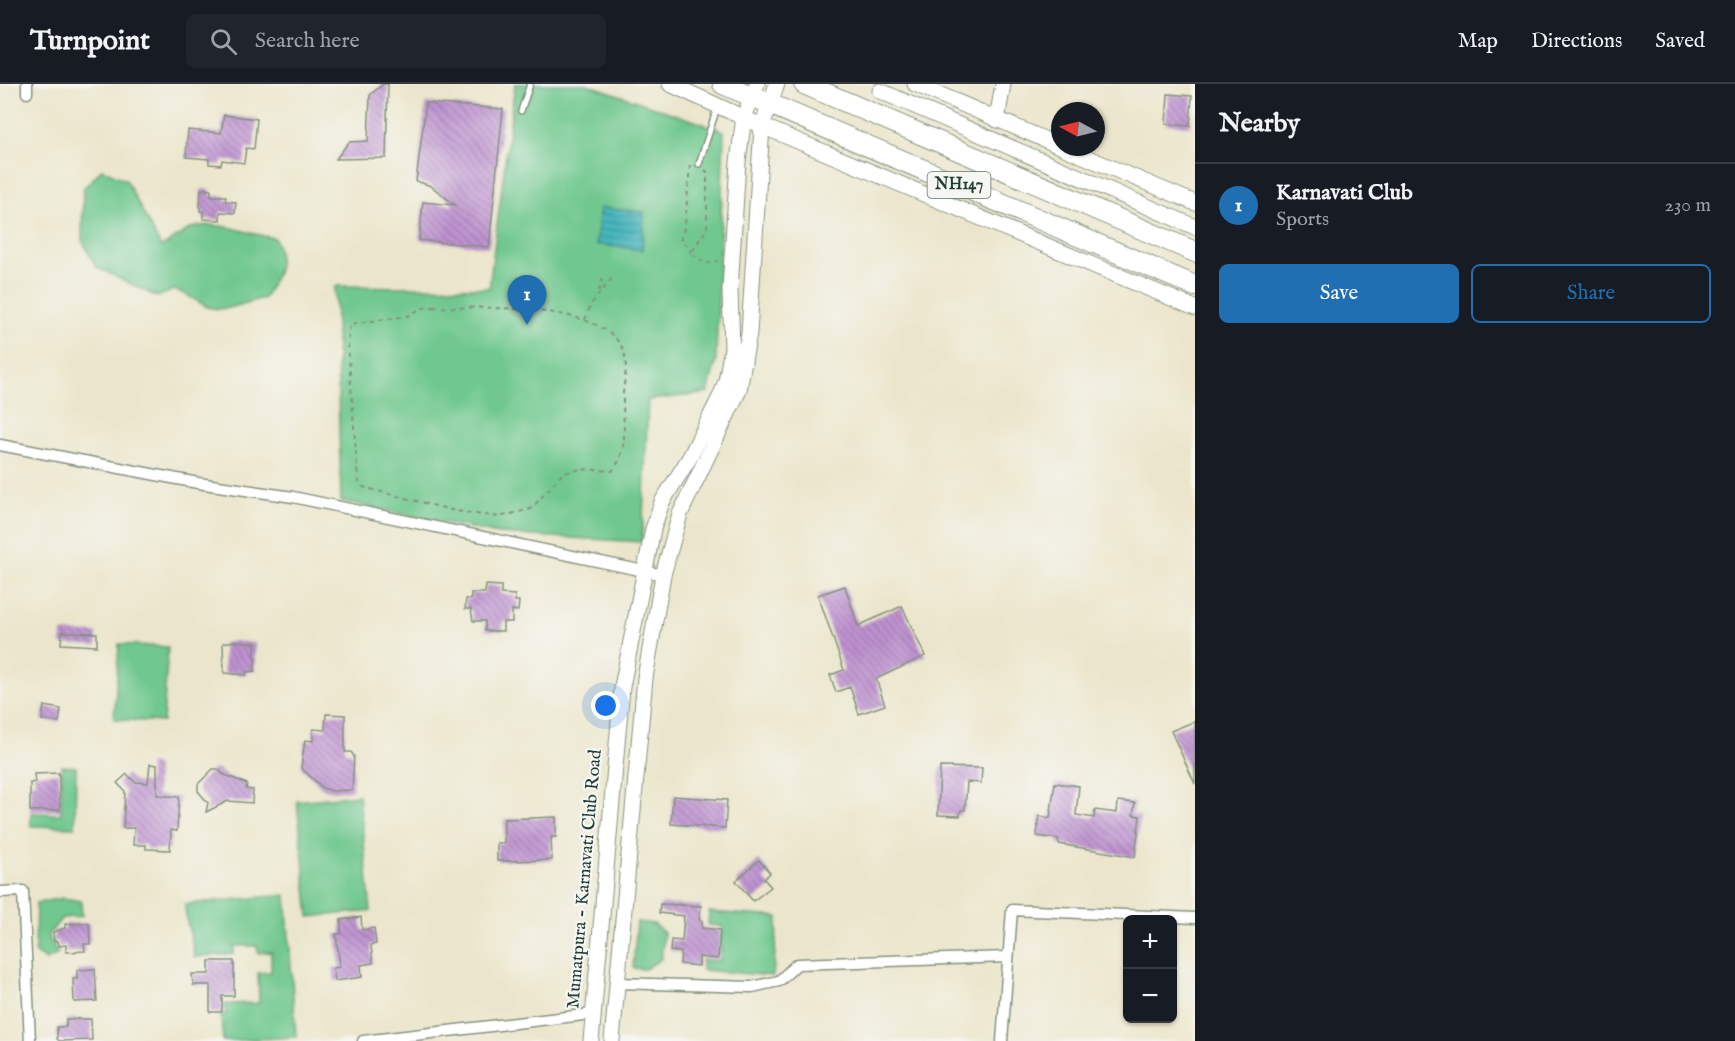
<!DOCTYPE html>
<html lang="en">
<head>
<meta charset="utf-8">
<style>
	:root { --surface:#171b24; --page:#20242c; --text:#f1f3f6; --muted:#9ea1a6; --line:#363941; --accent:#1f6fb2 }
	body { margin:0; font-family:"IM FELL English",serif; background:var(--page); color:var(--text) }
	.controls { position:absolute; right:18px; bottom:18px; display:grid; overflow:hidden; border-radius:9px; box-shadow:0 2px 4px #0004 }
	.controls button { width:54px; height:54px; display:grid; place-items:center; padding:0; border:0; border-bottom:2px solid var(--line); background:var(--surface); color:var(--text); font:30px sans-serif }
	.compass { position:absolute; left:1051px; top:18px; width:54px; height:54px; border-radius:50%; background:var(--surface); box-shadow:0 2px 4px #0004; rotate:277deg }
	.you { position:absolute; left:606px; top:622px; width:21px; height:21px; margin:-15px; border:4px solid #fff; border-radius:50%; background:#1a73e8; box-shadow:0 0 0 9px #1a73e833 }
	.badge { display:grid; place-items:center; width:39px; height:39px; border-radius:50%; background:var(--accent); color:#fff; font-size:20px; font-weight:700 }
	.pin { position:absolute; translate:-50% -50px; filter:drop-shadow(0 2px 3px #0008) }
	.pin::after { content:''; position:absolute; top:32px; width:21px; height:18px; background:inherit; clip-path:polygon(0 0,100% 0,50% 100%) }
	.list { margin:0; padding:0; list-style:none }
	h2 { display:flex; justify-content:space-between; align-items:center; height:78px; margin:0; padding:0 24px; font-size:26px }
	h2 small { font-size:20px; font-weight:400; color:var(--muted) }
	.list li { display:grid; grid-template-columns:39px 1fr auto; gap:18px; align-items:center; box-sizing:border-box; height:84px; padding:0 24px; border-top:2px solid var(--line) }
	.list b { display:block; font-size:22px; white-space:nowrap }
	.list p { margin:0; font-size:20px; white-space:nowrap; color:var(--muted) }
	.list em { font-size:20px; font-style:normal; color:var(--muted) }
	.actions { display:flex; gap:12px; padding:18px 24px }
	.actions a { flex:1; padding:14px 0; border:2px solid var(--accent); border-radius:9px; text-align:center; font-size:21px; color:var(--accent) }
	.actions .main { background:var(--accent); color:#fff }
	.icon { flex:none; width:33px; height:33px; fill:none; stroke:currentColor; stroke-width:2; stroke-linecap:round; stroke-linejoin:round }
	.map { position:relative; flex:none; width:1195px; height:957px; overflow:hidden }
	header { display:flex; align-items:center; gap:36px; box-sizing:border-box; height:84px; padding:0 30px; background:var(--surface); border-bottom:2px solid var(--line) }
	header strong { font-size:28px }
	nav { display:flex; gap:33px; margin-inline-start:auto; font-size:21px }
	.search { width:420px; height:54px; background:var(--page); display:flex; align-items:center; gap:15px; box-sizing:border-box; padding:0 21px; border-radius:9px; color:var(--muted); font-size:22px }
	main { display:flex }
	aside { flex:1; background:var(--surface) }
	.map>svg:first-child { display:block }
	.grass { fill:#6fc88e; stroke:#478261; stroke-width:1.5 }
	.water { fill:url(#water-rules); stroke:#327a79; stroke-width:1.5 }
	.building { fill:url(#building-back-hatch) }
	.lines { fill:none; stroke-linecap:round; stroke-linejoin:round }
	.lane-casing { stroke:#859280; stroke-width:8 }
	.street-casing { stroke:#859280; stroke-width:13 }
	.secondary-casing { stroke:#859280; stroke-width:17 }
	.highway-casing { stroke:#859280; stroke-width:22 }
	.path { stroke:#859280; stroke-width:2; stroke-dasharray:4.5 4.5; stroke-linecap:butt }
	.lane { stroke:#fff; stroke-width:5 }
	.street { stroke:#fff; stroke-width:10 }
	.secondary { stroke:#fff; stroke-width:15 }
	.highway { stroke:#fff; stroke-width:20 }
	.labels { text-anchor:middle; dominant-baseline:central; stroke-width:4.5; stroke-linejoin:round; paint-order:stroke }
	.shield { fill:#f6f6f2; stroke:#60746d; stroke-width:1.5 }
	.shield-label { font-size:16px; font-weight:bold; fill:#1f3d34 }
	.street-label { font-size:18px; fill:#1f3d34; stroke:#f6f6f2 }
</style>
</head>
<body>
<header>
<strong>Turnpoint</strong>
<div class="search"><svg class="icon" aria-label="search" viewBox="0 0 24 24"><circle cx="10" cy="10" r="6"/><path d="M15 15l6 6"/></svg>Search here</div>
<nav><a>Map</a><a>Directions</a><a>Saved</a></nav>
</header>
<main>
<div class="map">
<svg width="1195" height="957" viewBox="0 0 1195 957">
	<defs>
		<pattern id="water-rules" width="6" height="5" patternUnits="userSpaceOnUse" patternTransform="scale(1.5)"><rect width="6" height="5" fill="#46b6be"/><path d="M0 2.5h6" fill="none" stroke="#3a959b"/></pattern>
		<pattern id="building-back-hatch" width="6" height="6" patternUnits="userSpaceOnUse" patternTransform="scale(1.5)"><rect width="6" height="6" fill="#be92d0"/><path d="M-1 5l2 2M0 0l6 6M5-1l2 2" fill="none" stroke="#9a78aa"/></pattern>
	</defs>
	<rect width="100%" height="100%" fill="#f6f6f2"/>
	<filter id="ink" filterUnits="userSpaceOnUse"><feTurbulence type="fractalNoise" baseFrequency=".0167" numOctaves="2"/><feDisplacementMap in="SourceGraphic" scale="12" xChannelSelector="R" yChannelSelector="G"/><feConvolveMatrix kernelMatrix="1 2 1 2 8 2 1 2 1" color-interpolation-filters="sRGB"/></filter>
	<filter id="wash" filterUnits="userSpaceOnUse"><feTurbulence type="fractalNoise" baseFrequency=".008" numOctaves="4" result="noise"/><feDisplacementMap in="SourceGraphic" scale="24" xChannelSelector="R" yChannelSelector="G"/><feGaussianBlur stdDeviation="1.35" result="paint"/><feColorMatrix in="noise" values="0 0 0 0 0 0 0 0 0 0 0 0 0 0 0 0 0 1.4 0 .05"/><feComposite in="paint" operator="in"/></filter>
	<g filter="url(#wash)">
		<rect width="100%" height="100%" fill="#ebe6cb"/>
		<path class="grass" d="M 515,0 L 587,0 L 724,47 L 716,277 L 708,309 L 648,316 L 642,458 L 499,450 L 341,417 L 335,202 L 489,204 Z
			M 102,85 L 126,96 L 161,163 C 171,158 180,150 190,145 C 217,134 248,151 275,154 C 284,182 278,189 264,214 C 245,218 221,231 204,221 C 193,215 186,209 174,206 L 157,213 L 96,183 L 82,156 L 83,105 Z
			M 119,560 L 168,563 L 163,638 L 114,635 Z
			M 62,682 L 76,683 L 75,743 L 31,742 L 31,729 L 61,730 Z
			M 359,711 L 371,827 L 309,833 L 297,717 Z
			M 286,811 L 296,953 L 223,957 L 221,931 L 226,930 L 224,920 L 259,919 L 258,889 L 271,888 L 271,868 L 258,869 L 257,862 L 234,862 L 234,870 L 194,873 C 193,854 185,839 185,820 Z
			M 63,814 L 81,817 L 82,832 L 62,834 L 48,851 L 58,870 L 46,876 L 35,869 L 36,819 Z
			M 709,828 L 778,833 L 773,892 L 702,886 L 702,876 L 720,877 L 722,842 L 708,841 Z
			M 637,838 L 654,840 L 664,849 L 661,875 L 645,885 L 633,884 Z"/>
		<path class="water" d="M 600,124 L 644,128 L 642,166 L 596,160 Z"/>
		<g id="blocks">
			<path class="building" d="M 383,0 L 388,0 L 386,74 L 336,75 L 349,58 L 368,57 L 370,11 Z
				M 1168,10 L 1192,12 L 1190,42 L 1166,40 Z
				M 426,19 L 503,25 L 489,163 L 419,156 L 423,118 L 455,121 L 431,102 L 416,97 Z
				M 224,31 L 257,35 L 254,65 L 246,64 L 244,79 L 222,76 L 221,81 L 209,80 L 209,75 L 186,73 L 188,46 L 221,49 Z
				M 201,105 L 211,106 L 211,112 L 226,112 L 225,117 L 236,118 L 235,129 L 220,128 L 220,136 L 203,135 L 203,127 L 200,127 Z
				M 486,501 L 501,502 L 501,510 L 515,511 L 515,517 L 519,517 L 518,527 L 512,526 L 512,538 L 503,538 L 503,547 L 485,547 L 485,537 L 473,537 L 471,525 L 465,525 L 466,515 L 471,515 L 471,509 L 485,509 Z
				M 845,502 L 858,542 L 902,522 L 925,572 L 876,595 L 885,621 L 859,630 L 850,603 L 836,608 L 830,591 L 844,586 L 818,511 Z
				M 62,548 L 97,549 L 97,562 L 61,560 Z
				M 235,557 L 255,559 L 255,587 L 246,588 L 246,591 L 224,589 L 223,559 Z
				M 44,622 L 61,625 L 59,638 L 42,636 Z
				M 326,630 L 345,631 L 345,668 L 351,668 L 354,672 L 352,706 L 332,707 L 323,704 L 301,684 L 305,656 L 313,657 L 313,645 L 325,646 Z
				M 1195,637 L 1195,700 L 1171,647 Z
				M 150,680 L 157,681 L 157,711 L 179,713 L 177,747 L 171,746 L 170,766 L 146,765 L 146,761 L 133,761 L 134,744 L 123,744 L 125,707 L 117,699 L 127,690 L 135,698 L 148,699 Z
				M 940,683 L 982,684 L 981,699 L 967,698 L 965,726 L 961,726 L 960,732 L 938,731 Z
				M 213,685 L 218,685 L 223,690 L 247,700 L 246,705 L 253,706 L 252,719 L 228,717 L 206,728 L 208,719 L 198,707 L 198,700 Z
				M 59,689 L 60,726 L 30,727 L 30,699 L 35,698 L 34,690 Z
				M 1055,699 L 1079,702 L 1076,731 L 1094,734 L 1095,726 L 1117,729 L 1118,717 L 1135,719 L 1133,731 L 1140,732 L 1135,773 L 1059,760 L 1058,755 L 1037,752 L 1039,732 L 1050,734 Z
				M 673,712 L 727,716 L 725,744 L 671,740 Z
				M 556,733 L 556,753 L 551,753 L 552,776 L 497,777 L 497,759 L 504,759 L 504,735 Z
				M 759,776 L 770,789 L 764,795 L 771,803 L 753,817 L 736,797 Z
				M 660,820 L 701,822 L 699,836 L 702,837 L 702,844 L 720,846 L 718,875 L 699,873 L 699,882 L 680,880 L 681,868 L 670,867 L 671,856 L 682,857 L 684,832 L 659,829 Z
				M 361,833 L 362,846 L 374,844 L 376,860 L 371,861 L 373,879 L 361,881 L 362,893 L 335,897 L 333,884 L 340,883 L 336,850 L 341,850 L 341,836 Z
				M 89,839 L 90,860 L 84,860 L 85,867 L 66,868 L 66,861 L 59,862 L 58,857 L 54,857 L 53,848 L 65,844 L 65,840 Z
				M 209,877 L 234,877 L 234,912 L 222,912 L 222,928 L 210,928 L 210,901 L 193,901 L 192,890 L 209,890 Z
				M 95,885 L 97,917 L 74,918 L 73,895 L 77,895 L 77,886 Z
				M 66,935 L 91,935 L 92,956 L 60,957 L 57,955 L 57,943 L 66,943 Z"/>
		</g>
	</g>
	<g filter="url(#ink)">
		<use href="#blocks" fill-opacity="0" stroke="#859280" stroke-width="1.5"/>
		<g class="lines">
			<g class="lane-casing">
				<path id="lane" d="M 521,27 L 530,0
					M 699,80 L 717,24"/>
			</g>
			<g class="street-casing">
				<path id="street" d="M 27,9 L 27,0
					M 0,361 L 198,399 L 293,413 L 663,491
					M 0,808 L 23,807 L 30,957
					M 617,899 L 752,903 L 779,897 L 797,880 L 1008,873
					M 363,957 L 592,930
					M 1002,957 L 1012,826 L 1195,834"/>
			</g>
			<g class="secondary-casing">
				<path id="secondary" d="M 670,0 L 762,42 L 1195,224
					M 915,0 L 1060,62
					M 880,7 L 1195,143
					M 997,36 L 1003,0
					M 1062,63 L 1195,119
					M 591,957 L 622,603 L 653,445 L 662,418 L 690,373 L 721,311 L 726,297 L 732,264 L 730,206 L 738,78 L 744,33 L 757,0
					M 612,957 L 645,594 L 663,491 L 680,430 L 739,306 L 749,249 L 762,42 L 777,0"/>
			</g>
			<g class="highway-casing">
				<path id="highway" d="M 723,0 L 1195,202
					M 804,0 L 1195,168"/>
			</g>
			<path class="path" d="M 690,81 L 685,141 L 680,157 L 687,161 L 691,169
				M 705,86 L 707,88 L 707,144 L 691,169 L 705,180 L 718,177
				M 599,207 L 603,192
				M 433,223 C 479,225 613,216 625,272 C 628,287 622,303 623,318 C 623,342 629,368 612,387 L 581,385 L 563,389 L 531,425 L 499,433 L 455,427 L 363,403 L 358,396 L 348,261 L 350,240 L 408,232 L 422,224 Z
				M 585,236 L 591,220 L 613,193"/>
			<use href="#lane" class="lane"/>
			<use href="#street" class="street"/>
			<use href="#secondary" class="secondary"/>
			<use href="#highway" class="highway"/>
		</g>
	</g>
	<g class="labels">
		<rect class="shield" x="927.5" y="88" width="63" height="26" rx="4.5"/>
		<g class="shield-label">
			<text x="959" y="101">NH147</text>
		</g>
		<g class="street-label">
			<text transform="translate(585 795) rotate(-85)">Mumatpura - Karnavati Club Road</text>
		</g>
	</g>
</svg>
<div class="controls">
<button>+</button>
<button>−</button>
</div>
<svg class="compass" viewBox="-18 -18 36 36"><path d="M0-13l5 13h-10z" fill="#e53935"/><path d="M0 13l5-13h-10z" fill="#9ea1a6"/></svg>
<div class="you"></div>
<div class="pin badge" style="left:527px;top:241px">1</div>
</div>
<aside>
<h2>Nearby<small></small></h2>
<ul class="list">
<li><span class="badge">1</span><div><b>Karnavati Club</b><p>Sports</p></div><em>230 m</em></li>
</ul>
<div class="actions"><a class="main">Save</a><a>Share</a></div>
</aside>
</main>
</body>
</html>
